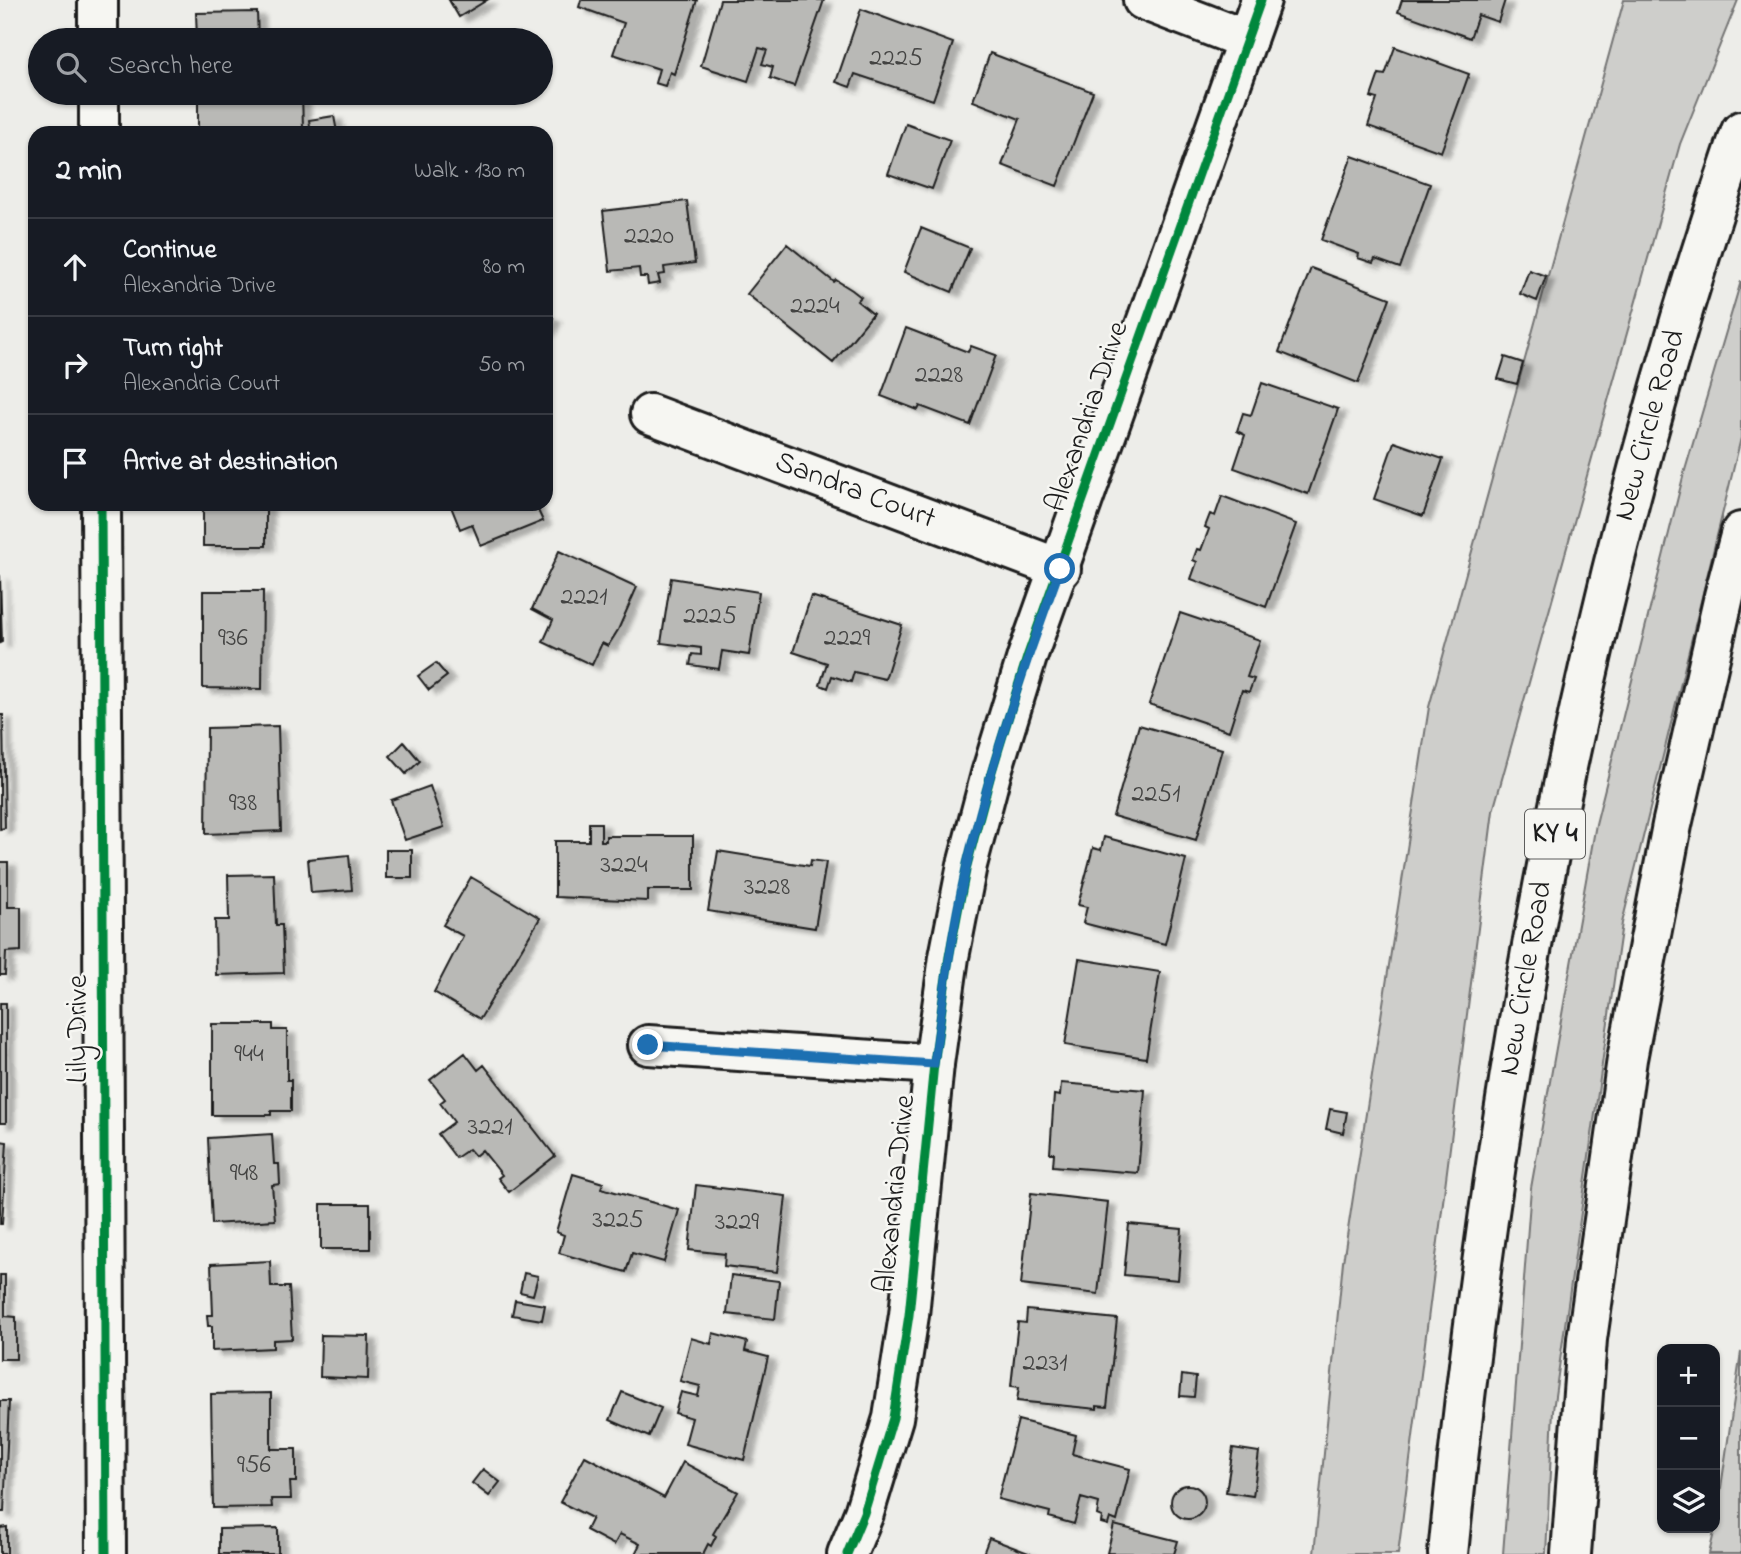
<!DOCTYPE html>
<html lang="en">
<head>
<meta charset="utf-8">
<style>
	:root { --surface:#171b24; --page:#20242c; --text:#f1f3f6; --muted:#9ea1a6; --line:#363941 }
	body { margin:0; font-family:"Indie Flower",sans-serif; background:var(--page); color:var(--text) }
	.controls { position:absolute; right:21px; bottom:21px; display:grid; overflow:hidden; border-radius:14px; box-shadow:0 2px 5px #0004 }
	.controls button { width:63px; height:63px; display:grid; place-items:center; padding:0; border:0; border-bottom:2px solid var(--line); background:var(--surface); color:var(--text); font:35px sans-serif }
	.stop { position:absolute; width:21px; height:21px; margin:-16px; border:5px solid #1f6fb2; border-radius:50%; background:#fff }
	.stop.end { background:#1f6fb2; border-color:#fff; box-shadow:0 2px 7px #0008 }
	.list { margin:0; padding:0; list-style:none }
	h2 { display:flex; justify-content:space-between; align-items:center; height:91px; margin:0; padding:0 28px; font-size:30px }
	h2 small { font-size:23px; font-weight:400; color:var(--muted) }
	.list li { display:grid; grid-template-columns:46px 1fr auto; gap:21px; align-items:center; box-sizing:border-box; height:98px; padding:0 28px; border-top:2px solid var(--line) }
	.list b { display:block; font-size:26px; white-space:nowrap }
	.list p { margin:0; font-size:23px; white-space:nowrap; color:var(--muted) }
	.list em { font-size:23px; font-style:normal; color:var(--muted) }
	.icon { flex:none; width:38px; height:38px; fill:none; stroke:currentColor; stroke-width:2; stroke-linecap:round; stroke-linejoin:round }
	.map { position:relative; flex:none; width:1741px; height:1554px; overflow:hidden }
	.search { position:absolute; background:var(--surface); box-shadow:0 2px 5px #0004; left:28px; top:28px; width:525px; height:77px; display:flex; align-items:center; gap:18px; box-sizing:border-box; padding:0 24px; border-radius:38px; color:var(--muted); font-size:26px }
	.panel { position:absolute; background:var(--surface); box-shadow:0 2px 5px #0004; left:28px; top:126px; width:525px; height:385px; border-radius:21px }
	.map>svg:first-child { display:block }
	.green { fill:#cececb; stroke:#757574; stroke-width:2 }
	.building { fill:#b9b9b6; stroke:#1c1c1c; stroke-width:2; filter:url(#shadow) }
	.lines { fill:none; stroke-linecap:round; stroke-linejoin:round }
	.minor-casing { stroke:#1c1c1c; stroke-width:44 }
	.highway-casing { stroke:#1c1c1c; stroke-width:44 }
	.minor { stroke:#f6f6f2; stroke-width:38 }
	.highway { stroke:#f6f6f2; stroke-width:38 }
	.cycleway-casing { stroke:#f6f6f2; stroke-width:13 }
	.cycleway { stroke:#00873e; stroke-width:9 }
	.route { stroke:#1f6fb2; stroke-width:9 }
	.labels { text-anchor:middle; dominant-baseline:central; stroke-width:5; stroke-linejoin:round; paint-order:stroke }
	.number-label { font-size:26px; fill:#434342 }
	.shield { fill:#f6f6f2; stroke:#5d5d5c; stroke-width:2 }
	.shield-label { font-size:28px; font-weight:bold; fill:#1c1c1c }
	.street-label { font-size:30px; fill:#1c1c1c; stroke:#f6f6f2 }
</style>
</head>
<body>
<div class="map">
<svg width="1741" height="1554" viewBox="0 0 1741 1554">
	<defs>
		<filter id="shadow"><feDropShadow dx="8" dy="4.5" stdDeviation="2" flood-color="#0004"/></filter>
	</defs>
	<rect width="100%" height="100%" fill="#edede9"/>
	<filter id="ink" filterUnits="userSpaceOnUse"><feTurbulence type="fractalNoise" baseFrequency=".0143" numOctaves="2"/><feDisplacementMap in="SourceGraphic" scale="14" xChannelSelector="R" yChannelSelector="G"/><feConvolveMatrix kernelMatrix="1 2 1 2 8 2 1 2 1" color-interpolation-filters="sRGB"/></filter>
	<g filter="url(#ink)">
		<path class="green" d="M 1624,0 L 1738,0 L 1680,144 L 1493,811 L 1398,1554 L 1314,1554 L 1343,1262 L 1429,707 Z
			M 1741,281 L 1741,438 L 1622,923 L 1553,1410 L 1546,1554 L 1503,1554 L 1531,1188 L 1596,824 L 1683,477 Z
			M 1741,1352 L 1741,1554 L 1709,1554 L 1715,1528 Z"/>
		<path class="building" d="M 449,0 L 487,0 L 459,17 Z
			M 581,0 L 697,0 L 674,74 L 670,72 L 665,86 L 655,83 L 659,69 L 613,54 L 624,23 L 579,7 Z
			M 720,0 L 824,0 L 794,86 L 770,78 L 773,67 L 762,64 L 767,50 L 759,48 L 748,81 L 701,66 Z
			M 1402,0 L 1505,0 L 1498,22 L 1478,15 L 1470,38 L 1398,12 Z
			M 861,9 L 953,43 L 933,100 L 855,74 L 850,87 L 836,82 Z
			M 257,12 L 258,40 L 197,40 L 196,13 Z
			M 1395,47 L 1469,74 L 1441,152 L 1368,126 L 1377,99 L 1371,97 L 1379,74 L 1385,75 Z
			M 990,53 L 1093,92 L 1057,186 L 1002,165 L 1020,119 L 973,101 Z
			M 198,93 L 302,93 L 303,128 L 198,130 Z
			M 334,116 L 337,132 L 311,133 L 309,120 Z
			M 906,124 L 950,140 L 932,189 L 888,174 Z
			M 1352,156 L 1430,184 L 1400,268 L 1375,259 L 1373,263 L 1358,258 L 1359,254 L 1321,240 Z
			M 687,201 L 695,263 L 664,267 L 665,274 L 658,275 L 660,283 L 648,285 L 647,277 L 640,277 L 639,268 L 610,271 L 603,211 Z
			M 921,228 L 970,248 L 952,292 L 904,272 Z
			M 787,244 L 834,282 L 836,280 L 852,290 L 861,297 L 857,301 L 873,314 L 833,363 L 747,294 Z
			M 1311,268 L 1390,298 L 1358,383 L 1279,352 Z
			M 1529,270 L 1546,276 L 1537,301 L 1520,294 Z
			M 546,315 L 553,318 L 546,332 Z
			M 906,328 L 968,352 L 971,346 L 996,355 L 970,425 L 920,406 L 918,410 L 881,396 Z
			M 1505,357 L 1523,363 L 1517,384 L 1498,379 Z
			M 1262,383 L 1338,409 L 1308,494 L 1234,468 L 1245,435 L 1237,431 L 1243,413 L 1251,415 Z
			M 1394,442 L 1443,459 L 1423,516 L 1374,499 Z
			M 1222,496 L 1296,524 L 1266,607 L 1191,579 L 1197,562 L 1193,560 L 1197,549 L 1201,550 L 1209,529 L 1205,527 L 1210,514 L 1215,516 Z
			M 203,504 L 266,504 L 266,546 L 203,546 Z
			M 450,504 L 535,504 L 543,521 L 481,546 L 472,524 L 460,529 Z
			M 559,551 L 637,587 L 618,630 L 608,646 L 602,643 L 592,665 L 543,642 L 553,620 L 532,609 Z
			M 0,575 L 2,642 L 0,643 Z
			M 671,578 L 759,592 L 749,655 L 722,651 L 719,669 L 690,665 L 692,654 L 701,655 L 701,648 L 661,643 Z
			M 203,591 L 263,591 L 262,689 L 203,688 Z
			M 811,596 L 902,625 L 885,679 L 854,672 L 851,682 L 832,676 L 828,688 L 820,685 L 827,663 L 793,652 Z
			M 1180,613 L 1260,640 L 1247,677 L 1254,679 L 1249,692 L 1242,690 L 1229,731 L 1149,704 Z
			M 436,663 L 447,676 L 429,690 L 418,676 Z
			M 0,715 L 3,715 L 5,828 L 0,829 Z
			M 1139,725 L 1222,749 L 1196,840 L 1113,816 Z
			M 278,726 L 281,831 L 206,834 L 207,728 Z
			M 404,742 L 420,761 L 406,774 L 390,756 Z
			M 430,786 L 444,827 L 405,840 L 391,800 Z
			M 589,823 L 601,823 L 601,841 L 606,841 L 606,836 L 693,836 L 693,890 L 648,890 L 648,901 L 555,897 L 555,841 L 589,841 Z
			M 1104,837 L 1186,859 L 1165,944 L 1083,923 L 1087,907 L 1078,905 L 1093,848 L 1101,850 Z
			M 386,850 L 412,850 L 412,878 L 386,878 Z
			M 718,851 L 810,866 L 811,860 L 826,862 L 815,928 L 708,911 Z
			M 349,855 L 352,890 L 311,893 L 308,859 Z
			M 0,862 L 8,862 L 8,907 L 21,907 L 21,951 L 6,952 L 5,975 L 0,975 Z
			M 274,874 L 276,925 L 282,925 L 284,973 L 216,975 L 215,920 L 229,920 L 228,875 Z
			M 471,877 L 540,918 L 480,1019 L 434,992 L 463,936 L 443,925 Z
			M 1079,959 L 1160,972 L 1146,1058 L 1065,1045 Z
			M 0,1003 L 6,1003 L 6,1123 L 0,1123 Z
			M 212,1024 L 273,1024 L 273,1030 L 287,1030 L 287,1080 L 291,1080 L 291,1111 L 271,1111 L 271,1115 L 212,1115 Z
			M 465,1053 L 478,1070 L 484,1065 L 555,1156 L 509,1192 L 498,1178 L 502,1175 L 482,1150 L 475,1156 L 469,1149 L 456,1158 L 438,1134 L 454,1122 L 440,1103 L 445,1099 L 430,1080 Z
			M 1061,1083 L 1145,1090 L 1138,1173 L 1053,1166 L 1054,1153 L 1050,1153 L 1054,1095 L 1060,1096 Z
			M 1330,1109 L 1347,1112 L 1343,1133 L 1326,1129 Z
			M 272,1134 L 274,1164 L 279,1164 L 280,1184 L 272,1185 L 275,1220 L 212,1224 L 208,1138 Z
			M 0,1141 L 7,1142 L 2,1224 L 0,1224 Z
			M 573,1174 L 603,1183 L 601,1188 L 679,1210 L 664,1262 L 632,1253 L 626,1272 L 559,1253 L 564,1235 L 556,1232 Z
			M 696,1185 L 786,1196 L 777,1272 L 724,1266 L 725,1254 L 689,1250 Z
			M 1031,1193 L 1108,1202 L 1098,1294 L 1021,1285 Z
			M 321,1204 L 370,1204 L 370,1249 L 321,1249 Z
			M 1129,1224 L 1182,1229 L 1178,1280 L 1124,1275 Z
			M 270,1261 L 271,1287 L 289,1287 L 292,1339 L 273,1340 L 273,1348 L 212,1351 L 212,1326 L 208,1326 L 207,1315 L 213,1315 L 211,1264 Z
			M 524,1273 L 538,1276 L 533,1295 L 520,1292 Z
			M 0,1275 L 5,1275 L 5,1316 L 16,1317 L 16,1359 L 0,1359 Z
			M 731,1275 L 779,1281 L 775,1319 L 727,1314 Z
			M 515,1300 L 545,1305 L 542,1320 L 512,1315 Z
			M 1027,1310 L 1117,1319 L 1107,1407 L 1097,1406 L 1097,1409 L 1017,1401 L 1019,1387 L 1011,1386 L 1018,1322 L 1026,1323 Z
			M 713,1333 L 747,1342 L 745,1351 L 768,1357 L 744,1460 L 685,1444 L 692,1418 L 675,1413 L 681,1392 L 698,1396 L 700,1386 L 680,1381 L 691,1338 L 711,1344 Z
			M 321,1335 L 369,1336 L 368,1379 L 320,1377 Z
			M 1182,1375 L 1196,1377 L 1194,1397 L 1180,1396 Z
			M 622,1392 L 661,1408 L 649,1437 L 610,1420 Z
			M 271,1393 L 271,1449 L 296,1449 L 296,1482 L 290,1482 L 291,1499 L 271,1499 L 272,1507 L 213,1508 L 211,1394 Z
			M 0,1401 L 9,1401 L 4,1512 L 0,1512 Z
			M 1018,1420 L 1076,1435 L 1072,1454 L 1130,1469 L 1117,1521 L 1110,1518 L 1108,1525 L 1101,1523 L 1102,1517 L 1097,1515 L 1099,1503 L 1081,1498 L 1074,1524 L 1049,1517 L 1050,1512 L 998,1499 Z
			M 1233,1448 L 1259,1452 L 1253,1496 L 1226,1492 Z
			M 585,1456 L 664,1498 L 683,1462 L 738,1492 L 713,1534 L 716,1536 L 711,1546 L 708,1544 L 703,1554 L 635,1554 L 640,1544 L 620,1534 L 614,1545 L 586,1530 L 592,1518 L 560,1502 Z
			M 483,1469 L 500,1482 L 489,1496 L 472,1483 Z
			M1171 1502a17 17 0 1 1 34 0a17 17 0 1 1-34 0Z
			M 1114,1525 L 1178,1541 L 1174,1554 L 1107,1553 Z
			M 7,1527 L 7,1554 L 0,1554 L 0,1528 Z
			M 278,1528 L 278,1554 L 219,1554 L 219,1529 Z
			M 989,1538 L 1031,1554 L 983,1554 Z"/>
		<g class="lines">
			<g class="minor-casing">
				<g id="minor">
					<path d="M 98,0 L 98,40"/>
					<path d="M 1143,0 L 1247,40"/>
					<path d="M 99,93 L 99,133"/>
					<path id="s1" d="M 650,414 L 1061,569"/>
					<path d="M 101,504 L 106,1554"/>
					<path d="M 648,1045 L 934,1064"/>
					<path d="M 847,1554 L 864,1513 L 893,1418 L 909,1315 L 934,1064 L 949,957 L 967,865 L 991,774 L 1027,657 L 1261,0"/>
				</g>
			</g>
			<g class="highway-casing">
				<g id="highway">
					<path id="s2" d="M 1448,1554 C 1496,1072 1583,590 1741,131"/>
					<path d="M 1571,1554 L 1587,1339 L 1627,1059 L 1672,825 L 1724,596 L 1741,532"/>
				</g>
			</g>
			<use href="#minor" class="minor"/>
			<use href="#highway" class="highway"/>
			<g class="cycleway-casing">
				<path id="cycleway" d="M 101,504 L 106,1554
					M 847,1554 L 864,1513 L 893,1418 L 909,1315 L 934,1064 L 949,957 L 967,865 L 991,774 L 1027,657 L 1261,0"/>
			</g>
			<use href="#cycleway" class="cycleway"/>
		</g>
	</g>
	<g class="lines" filter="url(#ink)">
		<path class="route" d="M 648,1045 L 934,1064 C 943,997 952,930 967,864 C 991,763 1024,665 1060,569"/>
	</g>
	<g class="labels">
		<g class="number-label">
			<text x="896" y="59">2225</text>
			<text x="649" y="237">2220</text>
			<text x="815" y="307">2224</text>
			<text x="939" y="376">2228</text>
			<text x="584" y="598">2221</text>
			<text x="710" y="617">2225</text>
			<text x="233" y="639">936</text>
			<text x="847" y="639">2229</text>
			<text x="1156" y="795">2251</text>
			<text x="243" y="804">938</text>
			<text x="624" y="866">3224</text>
			<text x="767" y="888">3228</text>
			<text x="249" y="1055">944</text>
			<text x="490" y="1128">3221</text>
			<text x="244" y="1174">948</text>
			<text x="618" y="1221">3225</text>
			<text x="737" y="1223">3229</text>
			<text x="1045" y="1364">2231</text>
			<text x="254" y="1466">956</text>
		</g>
		<rect class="shield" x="1525" y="809.5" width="60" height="49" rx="5"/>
		<g class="shield-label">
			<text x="1555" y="834">KY 4</text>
		</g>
		<g class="street-label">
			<text transform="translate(1088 417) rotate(-71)">Alexandria Drive</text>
			<text stroke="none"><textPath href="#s2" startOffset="1148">New Circle Road</textPath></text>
			<text stroke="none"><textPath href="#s1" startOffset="219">Sandra Court</textPath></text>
			<text stroke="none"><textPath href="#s2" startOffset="581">New Circle Road</textPath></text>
			<text transform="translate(79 1029) rotate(-90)">Lily Drive</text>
			<text transform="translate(896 1194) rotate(-84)">Alexandria Drive</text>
		</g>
	</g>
</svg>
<div class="controls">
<button>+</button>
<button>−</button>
<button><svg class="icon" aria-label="layers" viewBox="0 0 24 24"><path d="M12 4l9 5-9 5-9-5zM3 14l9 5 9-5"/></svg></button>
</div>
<div class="stop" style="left:1060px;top:569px"></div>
<div class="stop end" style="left:648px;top:1045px"></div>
<div class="search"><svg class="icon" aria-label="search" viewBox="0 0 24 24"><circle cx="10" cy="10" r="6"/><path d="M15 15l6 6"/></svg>Search here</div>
<section class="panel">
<h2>2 min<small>Walk · 130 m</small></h2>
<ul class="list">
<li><svg class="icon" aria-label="ahead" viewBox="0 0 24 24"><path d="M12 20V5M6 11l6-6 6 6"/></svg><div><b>Continue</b><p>Alexandria Drive</p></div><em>80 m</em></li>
<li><svg class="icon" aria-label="right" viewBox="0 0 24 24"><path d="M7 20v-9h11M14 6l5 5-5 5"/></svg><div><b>Turn right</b><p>Alexandria Court</p></div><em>50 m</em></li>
<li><svg class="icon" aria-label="arrive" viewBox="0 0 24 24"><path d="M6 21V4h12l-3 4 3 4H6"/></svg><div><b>Arrive at destination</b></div></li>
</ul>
</section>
</div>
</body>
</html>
